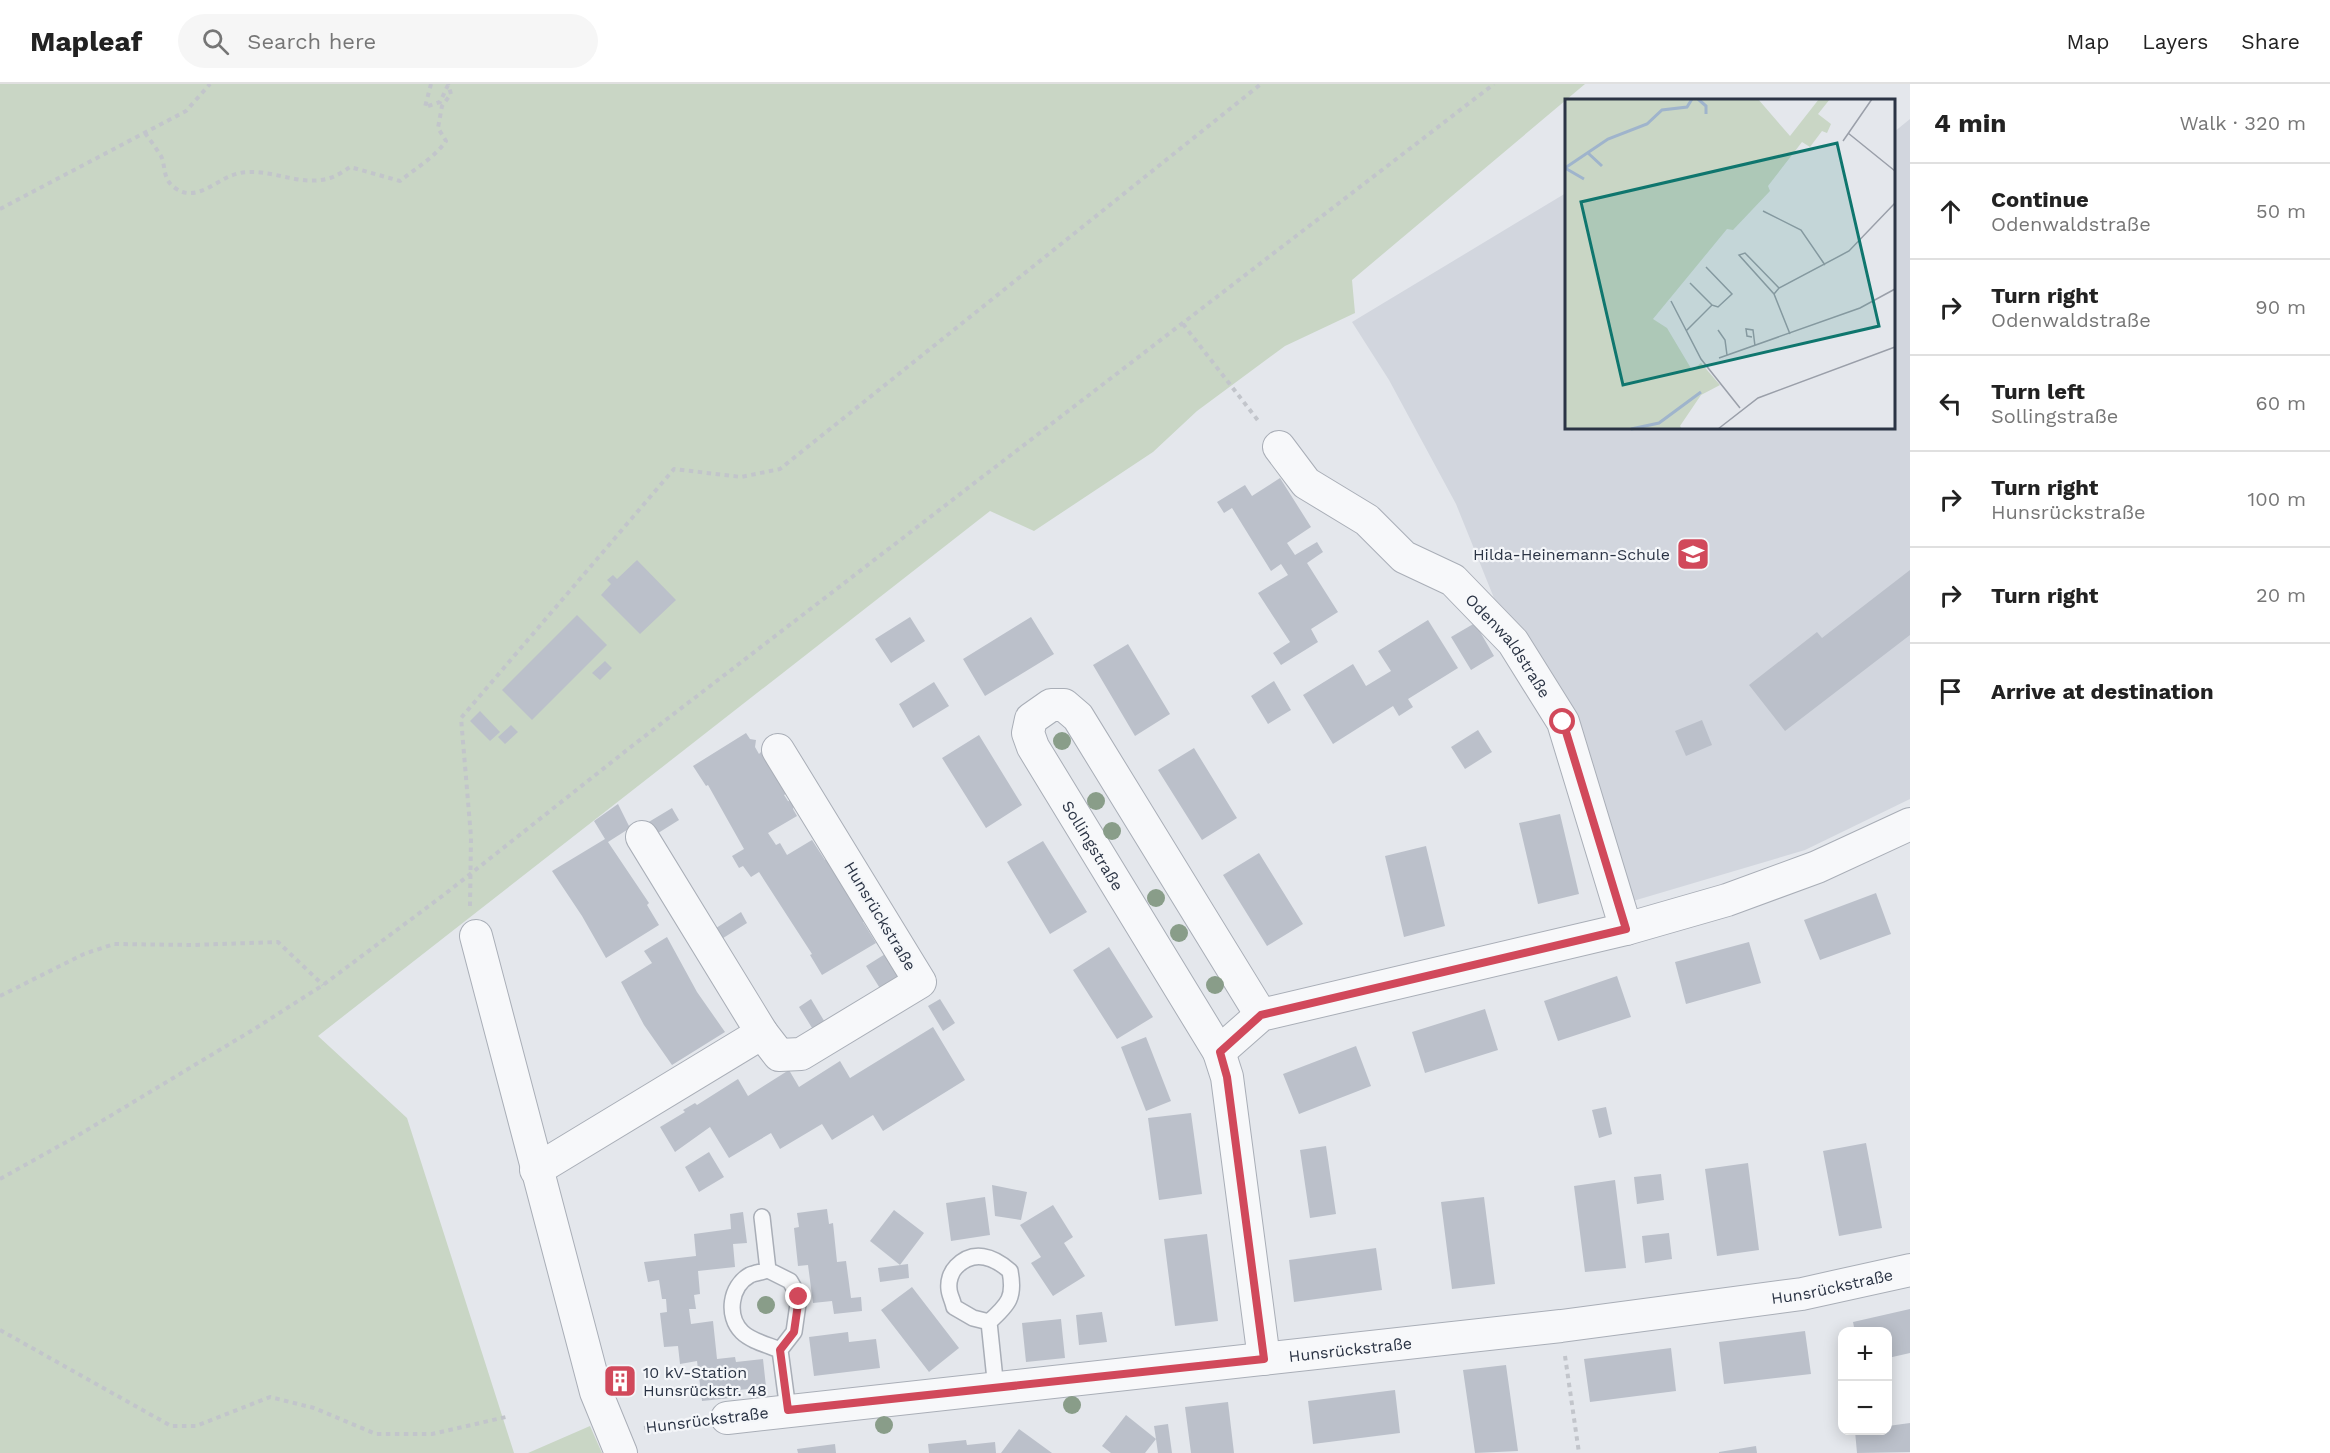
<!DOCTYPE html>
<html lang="en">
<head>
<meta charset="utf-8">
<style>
	:root { --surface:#fff; --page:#f6f6f6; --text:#222; --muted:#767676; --line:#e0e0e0 }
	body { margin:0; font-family:"Work Sans",sans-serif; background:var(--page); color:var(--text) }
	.controls { position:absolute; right:18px; bottom:18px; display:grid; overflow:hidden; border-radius:12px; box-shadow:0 3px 15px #0003 }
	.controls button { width:54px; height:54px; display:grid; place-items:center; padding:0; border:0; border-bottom:2px solid var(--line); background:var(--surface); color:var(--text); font:30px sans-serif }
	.stop { position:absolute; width:18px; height:18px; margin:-14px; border:4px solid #d1495b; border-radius:50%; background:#fff }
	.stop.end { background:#d1495b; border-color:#fff; box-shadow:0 2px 6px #0008 }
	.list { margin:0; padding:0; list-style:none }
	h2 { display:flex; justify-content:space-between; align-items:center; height:78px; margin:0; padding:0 24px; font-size:26px }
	h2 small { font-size:20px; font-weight:400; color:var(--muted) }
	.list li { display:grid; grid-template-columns:39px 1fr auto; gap:18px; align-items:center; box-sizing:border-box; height:96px; padding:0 24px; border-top:2px solid var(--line) }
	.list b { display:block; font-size:22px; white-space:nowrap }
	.list p { margin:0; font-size:20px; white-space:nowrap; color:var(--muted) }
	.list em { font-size:20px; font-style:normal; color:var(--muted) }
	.icon { flex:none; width:33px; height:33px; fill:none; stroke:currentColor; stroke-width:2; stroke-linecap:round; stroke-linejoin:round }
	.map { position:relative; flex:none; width:1910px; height:1369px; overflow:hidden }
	header { display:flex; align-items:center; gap:36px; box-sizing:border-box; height:84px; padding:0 30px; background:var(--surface); border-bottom:2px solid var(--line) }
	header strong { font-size:28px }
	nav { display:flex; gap:33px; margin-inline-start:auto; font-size:21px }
	.search { width:420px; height:54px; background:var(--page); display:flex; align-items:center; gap:15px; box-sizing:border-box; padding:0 21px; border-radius:33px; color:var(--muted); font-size:22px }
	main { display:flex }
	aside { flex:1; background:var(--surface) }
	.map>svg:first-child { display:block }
	.built { fill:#d2d6de }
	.green { fill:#c9d6c5 }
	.building { fill:#bbc0ca }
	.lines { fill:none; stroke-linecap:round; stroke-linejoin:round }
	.lane-casing { stroke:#a9aeb7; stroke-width:18 }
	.street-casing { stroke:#a9aeb7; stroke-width:34 }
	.path { stroke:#c2c5cb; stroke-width:4; stroke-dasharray:4.5 4.5; stroke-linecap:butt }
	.lane { stroke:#f7f8fa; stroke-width:15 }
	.street { stroke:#f7f8fa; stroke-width:32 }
	.tree { fill:#899d89 }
	.route { stroke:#d1495b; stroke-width:8 }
	.labels { text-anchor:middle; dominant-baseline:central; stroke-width:4.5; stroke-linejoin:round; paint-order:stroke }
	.poi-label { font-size:16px; fill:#2b3445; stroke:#f4f6f9; text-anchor:end }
	.street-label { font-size:16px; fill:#2b3445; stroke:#f4f6f9 }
	.inset-river { fill:none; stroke:#9fb4cc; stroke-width:3 }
	.inset-road { fill:none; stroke:#9a9fa9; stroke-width:1.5 }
	.view { fill:#0f766e; fill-opacity:0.15; stroke:#0f766e; stroke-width:3 }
	.inset-edge { fill:none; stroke:#2b3445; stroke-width:3 }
</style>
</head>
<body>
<header>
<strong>Mapleaf</strong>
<div class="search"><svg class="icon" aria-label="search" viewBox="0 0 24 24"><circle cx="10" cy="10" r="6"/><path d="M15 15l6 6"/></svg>Search here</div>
<nav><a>Map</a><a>Layers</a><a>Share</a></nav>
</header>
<main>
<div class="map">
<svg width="1910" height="1369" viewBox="0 0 1910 1369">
	<rect width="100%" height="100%" fill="#e4e7ec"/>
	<path class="built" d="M 1910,35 L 1910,715 L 1805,766 L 1633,817 L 1574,625 L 1496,519 L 1456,420 L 1389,296 L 1352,238 L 1566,109 L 1566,344 L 1894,344 L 1894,48 Z"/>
	<path class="green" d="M 0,0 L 1585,0 L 1352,196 L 1355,229 L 1285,262 L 1197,327 L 1153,368 L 1034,447 L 990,427 L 318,952 L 407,1034 L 514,1369 L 0,1369 Z
		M 590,1342 L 602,1369 L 528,1369 Z"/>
	<path class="building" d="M 1280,394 L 1311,443 L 1287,459 L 1295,471 L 1317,458 L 1323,468 L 1307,479 L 1338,528 L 1311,545 L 1318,558 L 1281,581 L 1273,569 L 1290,558 L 1258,509 L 1288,491 L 1281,480 L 1271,487 L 1232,424 L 1224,429 L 1217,418 L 1245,401 L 1252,412 Z
		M 637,476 L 676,516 L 640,550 L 601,511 L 611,500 L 607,496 L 613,491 L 617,495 Z
		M 1910,486 L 1910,551 L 1785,647 L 1749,601 L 1817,548 L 1822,554 Z
		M 577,531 L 607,561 L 532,636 L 502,606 Z
		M 910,533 L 925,557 L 891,579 L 875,555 Z
		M 1031,533 L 1054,570 L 985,612 L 963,575 Z
		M 1428,536 L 1458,584 L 1408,615 L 1413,623 L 1399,632 L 1393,622 L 1333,660 L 1303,611 L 1353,580 L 1366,602 L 1391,587 L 1378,567 Z
		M 1475,539 L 1494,572 L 1471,586 L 1451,553 Z
		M 1128,560 L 1170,630 L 1135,652 L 1093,581 Z
		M 605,577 L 612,584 L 600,596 L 592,589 Z
		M 1274,597 L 1291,626 L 1268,640 L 1251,612 Z
		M 934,598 L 949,622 L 913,644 L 899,620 Z
		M 480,627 L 500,648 L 490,657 L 470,637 Z
		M 1702,636 L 1712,661 L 1686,672 L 1675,647 Z
		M 511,641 L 518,648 L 505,660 L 498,653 Z
		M 1478,646 L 1492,668 L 1465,685 L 1451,663 Z
		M 746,649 L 750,655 L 756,656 L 755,663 L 759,670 L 761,668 L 765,675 L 771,676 L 770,683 L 777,695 L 784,697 L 782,704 L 786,710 L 784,711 L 788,717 L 795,718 L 793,725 L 797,732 L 768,749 L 776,761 L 780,759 L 787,771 L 812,756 L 825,776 L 827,775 L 865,837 L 863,838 L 876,859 L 822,891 L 810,871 L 812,870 L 759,788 L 751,793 L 743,782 L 739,784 L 732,772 L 744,765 L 708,701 L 706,702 L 693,682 Z
		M 979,651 L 1022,721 L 986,744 L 942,674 Z
		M 1194,664 L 1237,734 L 1202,756 L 1158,686 Z
		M 618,720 L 630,744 L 608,758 L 649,819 L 647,821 L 659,841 L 606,874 L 582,832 L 552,787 L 605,755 L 594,737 Z
		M 672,724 L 679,736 L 655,751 L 647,739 Z
		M 1560,730 L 1579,810 L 1538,820 L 1519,739 Z
		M 1043,757 L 1087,828 L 1050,850 L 1007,778 Z
		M 1426,762 L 1445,842 L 1404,853 L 1385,772 Z
		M 1259,769 L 1303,840 L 1267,862 L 1223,791 Z
		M 1876,809 L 1891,850 L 1820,876 L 1804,836 Z
		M 741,828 L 747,839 L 720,856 L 713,846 Z
		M 667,853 L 697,908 L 725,948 L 672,981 L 644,941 L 621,898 L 652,879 L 644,867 Z
		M 1749,858 L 1761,899 L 1686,920 L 1675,878 Z
		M 1109,863 L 1153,933 L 1117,955 L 1073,886 Z
		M 890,867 L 905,891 L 881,906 L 866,882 Z
		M 1617,892 L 1631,933 L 1558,957 L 1544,917 Z
		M 811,915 L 826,940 L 814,947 L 799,923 Z
		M 940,915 L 955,939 L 943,947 L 928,922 Z
		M 1485,925 L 1498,966 L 1425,989 L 1412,948 Z
		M 933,943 L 965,996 L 883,1047 L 873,1031 L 832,1056 L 822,1040 L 780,1065 L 771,1049 L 729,1074 L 710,1043 L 675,1068 L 660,1043 L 685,1028 L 683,1026 L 695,1019 L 697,1021 L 738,995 L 748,1012 L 789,986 L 799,1003 L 840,977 L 850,994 Z
		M 1146,953 L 1171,1017 L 1146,1027 L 1121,963 Z
		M 1356,962 L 1371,1002 L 1299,1030 L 1283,990 Z
		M 1606,1023 L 1612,1050 L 1599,1054 L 1592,1026 Z
		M 1191,1029 L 1202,1110 L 1159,1116 L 1148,1034 Z
		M 1866,1059 L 1882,1144 L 1839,1152 L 1823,1067 Z
		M 1326,1062 L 1336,1130 L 1310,1134 L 1300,1066 Z
		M 709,1068 L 724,1093 L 699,1108 L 685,1083 Z
		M 1748,1079 L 1759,1166 L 1717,1172 L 1705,1085 Z
		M 1661,1090 L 1664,1116 L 1637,1120 L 1634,1093 Z
		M 1615,1096 L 1626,1184 L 1585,1188 L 1574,1102 Z
		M 992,1101 L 1027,1108 L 1021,1136 L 995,1132 Z
		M 985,1113 L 990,1151 L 951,1157 L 946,1119 Z
		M 1484,1113 L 1495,1200 L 1452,1205 L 1441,1118 Z
		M 1053,1121 L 1073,1153 L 1064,1159 L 1085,1192 L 1053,1212 L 1031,1179 L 1041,1173 L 1020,1141 Z
		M 827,1125 L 829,1140 L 833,1139 L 837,1178 L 846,1177 L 851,1214 L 861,1213 L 862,1227 L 834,1230 L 832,1217 L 813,1219 L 808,1181 L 798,1182 L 794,1144 L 799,1143 L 797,1129 Z
		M 894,1126 L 924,1149 L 900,1181 L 870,1157 Z
		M 743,1128 L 747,1159 L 733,1160 L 735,1183 L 698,1187 L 700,1210 L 694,1211 L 696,1225 L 689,1225 L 691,1240 L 713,1237 L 717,1275 L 735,1273 L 736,1278 L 763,1275 L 766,1303 L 739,1306 L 740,1313 L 702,1317 L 697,1277 L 680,1280 L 678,1262 L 664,1263 L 660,1229 L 667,1228 L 666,1215 L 662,1215 L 659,1196 L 648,1198 L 644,1178 L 696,1172 L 694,1150 L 731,1145 L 730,1130 Z
		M 1669,1149 L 1672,1175 L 1645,1179 L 1642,1152 Z
		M 1207,1150 L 1218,1237 L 1175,1242 L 1164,1155 Z
		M 1376,1164 L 1382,1206 L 1294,1218 L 1289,1176 Z
		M 908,1180 L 909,1194 L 880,1198 L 878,1184 Z
		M 912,1203 L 959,1264 L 929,1288 L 881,1226 Z
		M 1910,1225 L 1910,1269 L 1888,1274 L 1888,1248 L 1855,1248 L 1853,1238 Z
		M 1102,1228 L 1107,1258 L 1079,1261 L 1076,1231 Z
		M 1061,1235 L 1065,1274 L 1026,1278 L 1022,1239 Z
		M 1805,1247 L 1811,1290 L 1724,1300 L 1719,1258 Z
		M 848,1248 L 849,1258 L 876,1255 L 880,1284 L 814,1292 L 809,1253 Z
		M 1671,1264 L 1676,1307 L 1590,1318 L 1584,1275 Z
		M 1506,1281 L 1518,1367 L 1475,1369 L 1463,1286 Z
		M 626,1289 L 629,1301 L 614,1305 L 611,1293 Z
		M 1395,1306 L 1400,1349 L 1313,1360 L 1308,1317 Z
		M 1228,1318 L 1234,1369 L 1191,1369 L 1185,1323 Z
		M 1126,1331 L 1156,1355 L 1154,1342 L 1168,1340 L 1172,1369 L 1158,1369 L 1156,1355 L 1145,1369 L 1111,1369 L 1102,1362 Z
		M 1910,1339 L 1910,1368 L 1857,1369 L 1855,1347 L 1888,1347 L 1888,1342 Z
		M 1019,1345 L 1052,1369 L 1001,1369 Z
		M 966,1356 L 967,1361 L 995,1358 L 996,1369 L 929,1369 L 928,1360 Z
		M 835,1360 L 836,1369 L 798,1369 L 797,1365 Z
		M 1756,1362 L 1757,1369 L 1719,1369 L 1719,1368 Z"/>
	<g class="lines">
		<g class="lane-casing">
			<path id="lane" d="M 762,1133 L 768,1186 L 790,1197 L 799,1213 L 794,1248 L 780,1266 L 788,1326
				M 768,1186 C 762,1188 755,1189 750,1191 C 730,1202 726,1232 742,1248 C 751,1257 768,1261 780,1266
				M 989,1238 L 973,1234 L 954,1223 C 953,1217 949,1210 949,1205 C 948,1197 951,1188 956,1183 C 973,1165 993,1172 1010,1187 C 1015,1213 1009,1220 989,1238 L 996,1305"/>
		</g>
		<g class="street-casing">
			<g id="street">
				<path id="s1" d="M 1279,363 L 1306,399 L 1367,436 L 1404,473 L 1453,496 L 1513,558 L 1563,638 L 1626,845"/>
				<path d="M 642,753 L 762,949"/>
				<path d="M 476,852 L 596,1308 L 621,1369"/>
				<path id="s2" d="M 1261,931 L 1078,633 L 1064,621 L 1051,621 L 1031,635 L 1028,649 L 1033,663 L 1219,968 L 1227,993 L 1264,1275"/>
				<path d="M 1219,968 L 1261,931 L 1626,845 L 1727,816 L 1817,783 L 1910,740"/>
				<path d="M 536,1086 L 762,949 L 779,971 L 801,970 L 920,898 L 778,666"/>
				<path id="s3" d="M 727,1334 L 1561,1242 L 1802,1210 L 1910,1186"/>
			</g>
		</g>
		<path class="path" d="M 431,0 L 425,23 L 440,18 L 448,1
			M 145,49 C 150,56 156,64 161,72 C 166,82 162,95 175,104 C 193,117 210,102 226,94 C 260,76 295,105 330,94 C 337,92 344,87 350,83 L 400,97 C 416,84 435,73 446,57 L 438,44 L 442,22 L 451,10 L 448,0
			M 0,125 L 186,27 L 210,0
			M 1183,240 L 1260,339
			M 470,822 L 471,753 L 461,634 L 674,385 L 741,393 L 780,385 L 1261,0
			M 0,912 L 84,870 L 114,860 L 193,861 L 278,858 L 323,901
			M 0,1095 L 77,1052 L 256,944 L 323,901 L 445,810 L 632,662 L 1494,0
			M 0,1246 L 171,1342 L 196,1342 L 270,1313 L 314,1324 L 376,1350 L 432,1350 L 506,1333
			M 1565,1272 L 1579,1369
			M 644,1344 L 696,1337"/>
		<use href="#lane" class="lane"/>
		<use href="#street" class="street"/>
	</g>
	<g class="tree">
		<circle cx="1062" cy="657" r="9"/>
		<circle cx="1096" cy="717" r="9"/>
		<circle cx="1112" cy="747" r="9"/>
		<circle cx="1156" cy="814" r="9"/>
		<circle cx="1179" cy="849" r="9"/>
		<circle cx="1215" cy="901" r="9"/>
		<circle cx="766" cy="1221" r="9"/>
		<circle cx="1072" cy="1321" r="9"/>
		<circle cx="884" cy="1341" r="9"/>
	</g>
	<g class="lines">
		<path class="route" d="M 799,1213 L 794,1248 L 780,1266 L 788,1326 L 1264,1275 L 1227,993 L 1220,968 L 1261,931 L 1626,845 L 1563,638"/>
	</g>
	<defs>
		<g id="school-square" transform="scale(1.725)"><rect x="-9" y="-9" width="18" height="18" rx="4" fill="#d1495b" stroke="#f4f6f9"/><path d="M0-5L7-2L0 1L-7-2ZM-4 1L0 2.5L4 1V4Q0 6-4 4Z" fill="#fff"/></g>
		<g id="building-square" transform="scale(1.725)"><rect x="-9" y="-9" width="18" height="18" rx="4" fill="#d1495b" stroke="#f4f6f9"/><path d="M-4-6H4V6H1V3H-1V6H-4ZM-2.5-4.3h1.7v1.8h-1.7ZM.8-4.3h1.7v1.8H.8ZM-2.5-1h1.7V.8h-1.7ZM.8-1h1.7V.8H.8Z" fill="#fff"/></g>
	</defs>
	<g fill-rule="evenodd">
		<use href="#school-square" x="1693" y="470"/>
		<use href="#building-square" x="620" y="1297"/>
	</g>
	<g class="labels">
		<g class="poi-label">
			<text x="1670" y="470">Hilda-Heinemann-Schule</text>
			<text x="643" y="1288" text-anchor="start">10 kV-Station<tspan x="643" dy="18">Hunsrückstr. 48</tspan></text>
		</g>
		<g class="street-label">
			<text stroke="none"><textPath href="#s1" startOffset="309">Odenwaldstraße</textPath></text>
			<text stroke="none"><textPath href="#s2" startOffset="550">Sollingstraße</textPath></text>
			<text transform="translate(880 832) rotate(59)">Hunsrückstraße</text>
			<text stroke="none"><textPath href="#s3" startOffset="1113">Hunsrückstraße</textPath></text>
			<text stroke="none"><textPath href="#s3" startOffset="627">Hunsrückstraße</textPath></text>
			<text transform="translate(707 1336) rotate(-7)">Hunsrückstraße</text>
		</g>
	</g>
	<g transform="translate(1565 15)">
		<rect width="330" height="330" fill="#e4e7ec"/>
		<path d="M 0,0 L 193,0 L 225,37 L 254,0 L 265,0 L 253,15 L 266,25 L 262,34 L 257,32 L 245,48 L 237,43 L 203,87 L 205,92 L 168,131 L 162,130 L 88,220 L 102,229 L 127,271 L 136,264 L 155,286 L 136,296 L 115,327 L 117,330 L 0,330 Z" fill="#c9d6c5"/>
		<path class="inset-river" d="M 133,0 L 141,7 L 141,15M 23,54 L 37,67M 0,69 L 43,40 L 82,25 L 97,11 L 122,8 L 127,0M 0,69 L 19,80M 66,330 L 94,324 L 136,293"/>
		<path class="inset-road" d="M 283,34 L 330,72M 278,42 L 307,0M 198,112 L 236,131 L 260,166M 125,184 L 147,206M 214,189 L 180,154 L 174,156 L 209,195 L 225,235M 209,195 L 214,189 L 284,152 L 330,104M 106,202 L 136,260 L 175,309M 153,231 L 160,241 L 162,256M 121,232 L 147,206 L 153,208 L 167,195 L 141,168M 187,238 L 182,237 L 181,230 L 188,231 L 190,247M 154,259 L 295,209 L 330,190M 153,330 L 193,299 L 330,248"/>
		<path class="view" d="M 272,44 L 314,227 L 58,286 L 16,103 Z"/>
		<rect width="330" height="330" class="inset-edge"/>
	</g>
</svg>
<div class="controls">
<button>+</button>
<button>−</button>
</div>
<div class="stop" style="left:1563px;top:638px"></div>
<div class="stop end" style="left:799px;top:1213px"></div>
</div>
<aside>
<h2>4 min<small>Walk · 320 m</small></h2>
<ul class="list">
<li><svg class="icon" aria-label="ahead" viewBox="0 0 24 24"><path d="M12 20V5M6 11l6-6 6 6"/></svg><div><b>Continue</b><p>Odenwaldstraße</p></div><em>50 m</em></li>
<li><svg class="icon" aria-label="right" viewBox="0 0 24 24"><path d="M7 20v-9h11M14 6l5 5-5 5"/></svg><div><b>Turn right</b><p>Odenwaldstraße</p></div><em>90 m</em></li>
<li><svg class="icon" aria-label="left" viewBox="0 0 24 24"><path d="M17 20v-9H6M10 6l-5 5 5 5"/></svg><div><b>Turn left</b><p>Sollingstraße</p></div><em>60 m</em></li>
<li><svg class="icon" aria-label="right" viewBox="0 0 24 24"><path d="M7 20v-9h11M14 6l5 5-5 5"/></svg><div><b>Turn right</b><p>Hunsrückstraße</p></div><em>100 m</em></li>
<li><svg class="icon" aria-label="right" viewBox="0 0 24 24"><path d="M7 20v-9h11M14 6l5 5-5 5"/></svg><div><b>Turn right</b></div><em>20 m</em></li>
<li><svg class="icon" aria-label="arrive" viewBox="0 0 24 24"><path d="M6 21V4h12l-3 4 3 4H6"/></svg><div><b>Arrive at destination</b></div></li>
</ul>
</aside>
</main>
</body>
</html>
